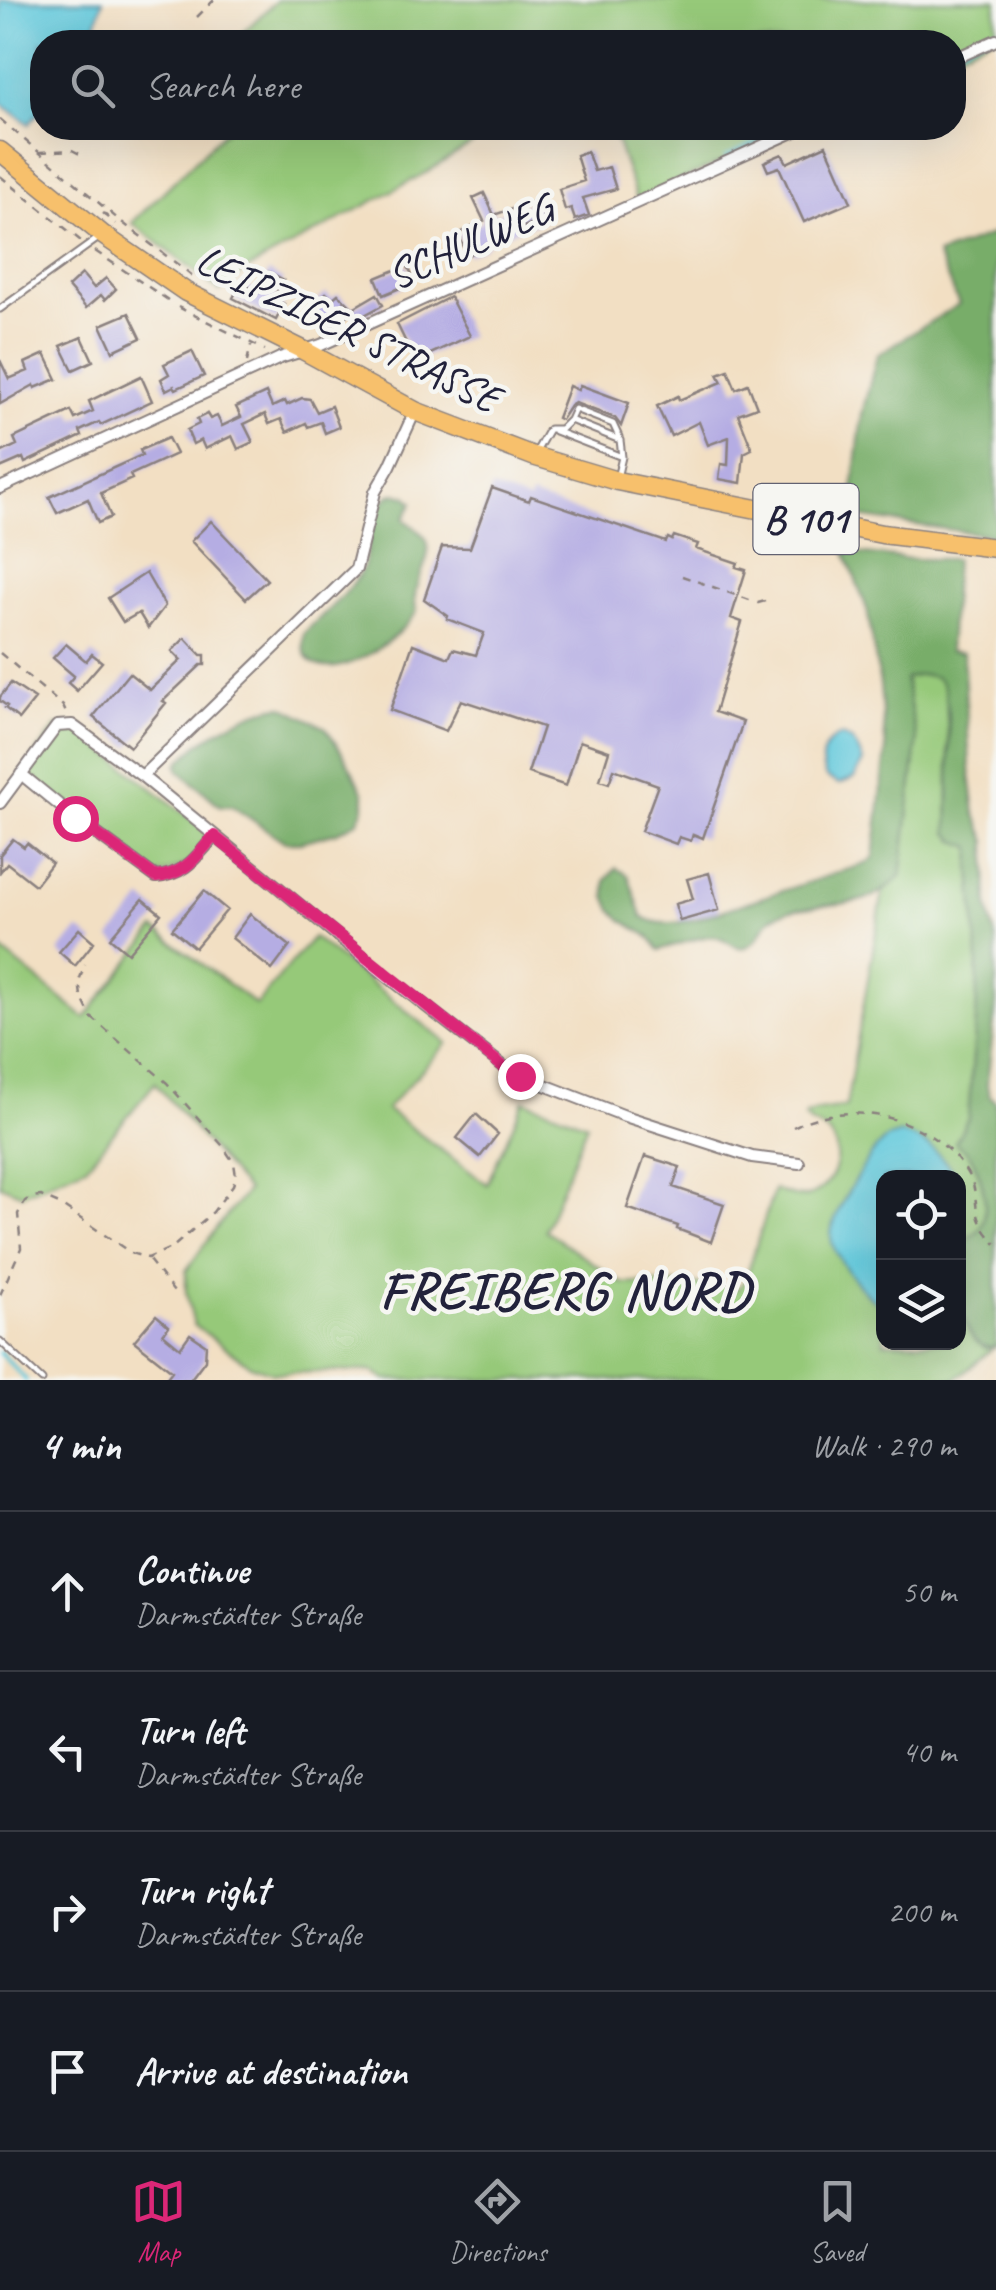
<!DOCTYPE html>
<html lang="en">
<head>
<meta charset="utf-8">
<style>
	:root { --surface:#171b24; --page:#20242c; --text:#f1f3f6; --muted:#9ea1a6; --line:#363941; --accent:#db2777 }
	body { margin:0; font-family:Caveat,sans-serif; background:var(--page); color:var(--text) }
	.controls { position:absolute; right:30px; bottom:30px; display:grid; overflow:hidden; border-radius:20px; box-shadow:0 10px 40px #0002 }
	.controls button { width:90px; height:90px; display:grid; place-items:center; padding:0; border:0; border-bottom:2px solid var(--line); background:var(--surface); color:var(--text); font:50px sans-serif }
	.stop { position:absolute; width:30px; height:30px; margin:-22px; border:8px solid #db2777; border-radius:50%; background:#fff }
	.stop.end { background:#db2777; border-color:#fff; box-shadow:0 2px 10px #0008 }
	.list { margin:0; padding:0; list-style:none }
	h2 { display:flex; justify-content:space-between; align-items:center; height:130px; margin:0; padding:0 40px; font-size:42px }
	h2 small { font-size:32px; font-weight:400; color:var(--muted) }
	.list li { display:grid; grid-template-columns:65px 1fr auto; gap:30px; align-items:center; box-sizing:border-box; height:160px; padding:0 40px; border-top:2px solid var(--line) }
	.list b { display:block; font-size:38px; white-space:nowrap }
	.list p { margin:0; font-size:32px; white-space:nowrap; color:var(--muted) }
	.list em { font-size:32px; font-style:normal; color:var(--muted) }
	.icon { flex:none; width:55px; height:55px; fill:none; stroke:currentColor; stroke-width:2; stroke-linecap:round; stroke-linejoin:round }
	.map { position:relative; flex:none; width:996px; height:1380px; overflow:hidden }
	.search { position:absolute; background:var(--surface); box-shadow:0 10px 40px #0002; left:30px; right:30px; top:30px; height:110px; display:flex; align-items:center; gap:25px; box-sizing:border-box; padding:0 35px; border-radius:40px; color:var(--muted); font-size:38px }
	.sheet { height:770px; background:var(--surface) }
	nav { display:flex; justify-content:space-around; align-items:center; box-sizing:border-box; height:140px; border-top:2px solid var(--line); background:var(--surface); font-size:28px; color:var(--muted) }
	nav a { display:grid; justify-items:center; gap:5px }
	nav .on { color:var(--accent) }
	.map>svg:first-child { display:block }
	.green { fill:#96c979; stroke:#5c765a; stroke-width:2.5 }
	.forest { fill:#78ad69; stroke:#4d6852; stroke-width:2.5 }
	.water { fill:#5fc8db; stroke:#40758b; stroke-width:2.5 }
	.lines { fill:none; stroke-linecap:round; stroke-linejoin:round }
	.stream { stroke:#5fc8db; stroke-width:4 }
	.building { fill:#b5ade3 }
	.lane-casing { stroke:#8a807f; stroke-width:9 }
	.street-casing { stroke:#8a807f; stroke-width:14 }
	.primary-casing { stroke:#8a807f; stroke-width:21 }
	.path { stroke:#8a807f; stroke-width:2.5; stroke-dasharray:8 8; stroke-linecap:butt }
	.lane { stroke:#fff; stroke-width:5 }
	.street { stroke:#fff; stroke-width:10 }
	.primary { stroke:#f7c06c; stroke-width:18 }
	.route { stroke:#db2777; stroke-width:12 }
	.labels { text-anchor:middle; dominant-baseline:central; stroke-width:9; stroke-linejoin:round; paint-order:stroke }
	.shield { fill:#f6f6f2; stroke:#626272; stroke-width:2.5 }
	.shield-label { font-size:40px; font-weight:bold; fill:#22223b }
	.street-label { font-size:42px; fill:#22223b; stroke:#f6f6f2 }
	.district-label { font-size:52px; font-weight:bold; letter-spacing:2.5px; fill:#22223b; stroke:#f6f6f2 }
</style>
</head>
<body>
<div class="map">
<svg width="996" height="1380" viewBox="0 0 996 1380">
	<rect width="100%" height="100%" fill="#f6f6f2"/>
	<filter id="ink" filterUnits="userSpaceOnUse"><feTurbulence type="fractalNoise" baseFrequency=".01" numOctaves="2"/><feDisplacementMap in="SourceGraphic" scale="20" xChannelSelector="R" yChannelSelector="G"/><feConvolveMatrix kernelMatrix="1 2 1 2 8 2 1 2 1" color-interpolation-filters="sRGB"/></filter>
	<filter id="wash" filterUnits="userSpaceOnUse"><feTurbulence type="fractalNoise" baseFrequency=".0048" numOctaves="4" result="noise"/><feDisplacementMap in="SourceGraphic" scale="40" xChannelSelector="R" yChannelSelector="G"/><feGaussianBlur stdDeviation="2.25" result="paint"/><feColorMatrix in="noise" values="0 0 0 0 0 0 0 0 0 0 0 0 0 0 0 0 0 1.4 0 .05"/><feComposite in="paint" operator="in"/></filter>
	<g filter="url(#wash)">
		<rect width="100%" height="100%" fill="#f2dfc3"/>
		<path class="green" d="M 277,0 L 996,0 L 996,35 L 954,55 L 954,42 L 238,42 L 235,40 Z
			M 228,128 L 497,128 L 429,171 L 248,269 L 220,291 L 132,223 Z
			M 612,128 L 798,128 L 637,200 Z
			M 915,675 L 935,676 L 943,684 L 946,695 L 949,759 L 948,832 L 956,841 L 972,847 L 971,869 L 978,960 L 976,1020 L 968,1118 L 956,1143 C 958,1144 966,1151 968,1153 C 981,1170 993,1214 978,1231 C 973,1236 964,1240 959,1245 L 958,1178 L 884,1178 L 884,1342 L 958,1342 L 959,1285 L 967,1327 L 985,1348 L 993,1348 L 955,1380 L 387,1380 L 371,1371 L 273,1373 L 250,1365 L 194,1325 L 186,1292 L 186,1271 L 215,1230 L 247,1191 L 155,1083 L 86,1166 L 22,1194 L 0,1185 L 0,949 L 85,1018 L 155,929 L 256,1005 L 313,937 L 447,1043 L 386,1109 L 487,1184 L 524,1100 L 587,1124 L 545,1230 L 622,1283 L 723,1285 L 737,1289 L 745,1280 L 774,1190 C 782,1192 796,1198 804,1197 C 831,1192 847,1155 829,1134 C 821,1125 810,1127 804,1116 L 817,1111 L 846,1107 L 883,892 L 901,876 L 917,742 L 905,678 Z
			M 72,725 L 214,837 L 189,864 L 156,877 L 21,774 L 57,726 Z"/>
		<path class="forest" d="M 996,233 L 996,536 L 850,516 L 862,414 L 877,355 L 959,304 L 937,255 Z
			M 395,493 L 406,496 L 413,502 L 404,519 C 411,525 423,532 427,541 C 434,562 407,587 417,611 C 403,636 340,683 312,662 C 302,654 302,643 304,633 C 319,618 355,587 362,569 C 372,546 367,504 395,493 Z
			M 845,552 L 912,559 L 955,559 L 949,651 L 963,653 L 971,782 L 975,813 L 987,841 L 988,905 L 996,942 L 996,1004 L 987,1085 L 989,1095 L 996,1102 L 996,1347 C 955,1354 958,1272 959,1245 C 964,1240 973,1236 978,1231 C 993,1214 981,1169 968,1153 C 966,1151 957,1144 955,1143 L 968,1118 L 976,1020 L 978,960 L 971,869 L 972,847 L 956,841 L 948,832 C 949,807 953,698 941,682 C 933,672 916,675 905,679 L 917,742 L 901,876 C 889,887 878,896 862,900 C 840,907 788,905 772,918 C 761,926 760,942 746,947 C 734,951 725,935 711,936 C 694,938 675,946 659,950 L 648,936 L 622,920 L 611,908 L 606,896 L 606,880 L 616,868 L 628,875 L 642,916 C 657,927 679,923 696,919 L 868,863 L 874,857 L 886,752 L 880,685 L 867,609 Z
			M 283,706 L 326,728 L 343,754 L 364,793 L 364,808 L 357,822 L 337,832 L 301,842 L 285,842 L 232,806 L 220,806 L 179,770 L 178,764 C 199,739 249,708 283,706 Z"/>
		<path class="water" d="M 0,0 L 103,0 L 91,42 L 42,42 L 42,108 L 29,124 L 0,103 Z
			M 839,736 C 854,737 859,750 863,762 L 854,778 L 839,784 L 826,777 C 818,760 822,744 839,736 Z
			M 901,1134 C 928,1140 942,1156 957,1177 L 884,1178 L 883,1305 L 880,1304 C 865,1297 830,1252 831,1235 C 831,1217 871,1149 886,1139 C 888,1138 900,1134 901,1134 Z"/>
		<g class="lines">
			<path class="stream" d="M 954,50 L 996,30
				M 726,157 L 790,128
				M 0,1353 L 26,1380"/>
		</g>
		<g id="blocks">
			<path class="building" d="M 826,145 L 851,202 L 804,222 L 779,167 L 768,171 L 764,162 L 782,154 L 787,163 Z
				M 587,151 L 594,171 L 609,167 L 616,189 L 583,198 L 589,215 L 575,220 L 571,208 L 565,210 L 559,189 L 584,181 L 576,155 Z
				M 484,193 L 494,215 L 538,200 L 545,221 L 528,226 L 528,225 L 486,244 L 487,246 L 468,255 L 458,234 L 484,221 L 473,198 Z
				M 407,265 L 412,275 L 409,277 L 412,283 L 383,295 L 376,278 Z
				M 269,272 L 284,280 L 273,299 L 284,304 L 276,320 L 233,298 L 241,283 L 259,292 Z
				M 82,274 L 94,288 L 106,278 L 116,289 L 105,300 L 101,295 L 86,308 L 68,287 Z
				M 326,293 L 332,299 L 338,294 L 353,308 L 377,294 L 383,305 L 357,319 L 352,310 L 332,330 L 310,309 Z
				M 450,297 L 470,336 L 415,361 L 397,324 Z
				M 129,313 L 141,338 L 113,351 L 101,325 Z
				M 82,337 L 93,361 L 73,370 L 61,346 Z
				M 192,351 L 204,376 L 176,389 L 174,386 L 166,390 L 161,379 L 169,374 L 164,364 Z
				M 45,354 L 57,379 L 35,388 L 34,385 L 0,404 L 0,360 L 9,379 L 28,371 L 25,363 Z
				M 728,370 L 736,389 L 748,384 L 757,407 L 738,414 L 752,449 L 744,453 L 741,483 L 719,479 L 721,464 L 728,465 L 729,437 L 708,445 L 699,422 L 671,436 L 657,406 L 678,396 L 679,400 L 722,382 L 718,374 Z
				M 141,376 L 152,401 L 101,425 L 99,422 L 80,431 L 82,436 L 25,463 L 23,458 L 0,468 L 0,453 L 17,445 L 14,438 L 71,411 L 75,419 L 93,411 L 89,401 Z
				M 580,385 L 629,403 L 621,426 L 615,418 L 575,403 L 570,406 L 561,420 L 557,418 L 569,386 L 578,390 Z
				M 266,393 L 272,407 L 285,401 L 287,405 L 302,398 L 310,399 L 317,412 L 331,406 L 339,427 L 325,433 L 321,422 L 308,427 L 306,423 L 287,432 L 281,419 L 269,424 L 265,414 L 244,424 L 253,442 L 238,449 L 232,436 L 205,449 L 201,440 L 193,444 L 187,430 L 199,424 L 197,419 L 207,414 L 210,419 L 217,416 L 222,426 L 241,417 L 236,407 Z
				M 168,438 L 176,454 L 130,475 L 132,479 L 101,493 L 111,517 L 98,523 L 88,499 L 57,513 L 49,497 L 142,455 L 140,450 Z
				M 492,488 L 529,501 L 531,496 L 666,542 L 668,538 L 672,540 L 674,536 L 698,544 L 696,549 L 738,563 L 736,567 L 746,570 L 731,618 L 742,622 L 715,712 L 743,722 L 703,838 L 693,834 L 691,841 L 679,837 L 676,844 L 641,831 L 658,785 L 614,769 L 609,783 L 600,780 L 609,751 L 580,741 L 566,786 L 528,773 L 543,727 L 461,700 L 446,731 L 390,710 L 413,644 L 449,658 L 453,649 L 476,655 L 484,633 L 447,619 L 448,616 L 424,599 L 442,547 L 470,548 Z
				M 211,521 L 267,580 L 246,599 L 191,541 Z
				M 146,573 L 165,606 L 148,628 L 139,613 L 123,622 L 108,598 Z
				M 185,638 L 201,655 L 205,655 L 205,665 L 201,665 L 163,701 L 166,703 L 130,747 L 93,717 L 129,673 L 150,690 L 181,660 L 172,651 Z
				M 66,644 L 86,661 L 92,654 L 102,662 L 77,691 L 68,683 L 74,676 L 53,658 Z
				M 11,683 L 35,699 L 19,719 L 5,708 L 7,706 L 0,701 L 0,697 Z
				M 13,839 L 24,847 L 27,843 L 52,863 L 35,885 L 7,863 L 0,872 L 0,855 Z
				M 709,873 L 719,910 L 680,921 L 675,904 L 693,899 L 687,879 Z
				M 204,891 L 227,910 L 195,948 L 172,929 Z
				M 143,899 L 161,914 L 128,953 L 110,938 Z
				M 250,914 L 290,946 L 272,970 L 232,938 Z
				M 79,929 L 94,942 L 75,966 L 59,952 Z
				M 476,1114 L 498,1134 L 480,1157 L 457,1138 Z
				M 645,1156 L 680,1167 L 673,1187 L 724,1204 L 711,1242 L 677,1229 L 678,1226 L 627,1208 Z
				M 156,1315 L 169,1326 L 163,1334 L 180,1348 L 190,1334 L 206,1345 L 205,1360 L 190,1380 L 165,1380 L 172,1371 L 134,1341 Z"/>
		</g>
	</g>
	<g filter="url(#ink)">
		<use href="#blocks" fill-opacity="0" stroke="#8a807f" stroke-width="2.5"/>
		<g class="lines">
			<g class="lane-casing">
				<path id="lane" d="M 954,70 L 955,74
					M 0,309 L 100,237
					M 570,420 L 575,409 L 613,424 L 619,437
					M 555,431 L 622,457
					M 536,452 L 549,429 L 561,429 L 570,420 L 620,440 L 622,457 L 617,478
					M 0,1341 L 42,1380"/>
			</g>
			<g class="street-casing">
				<path id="street" d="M 954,59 L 996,40
					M 0,488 L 280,358 L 321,345 L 802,128
					M 21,774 L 75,818 L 156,877 C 186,874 195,858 214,837
					M 142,776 L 356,569 L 375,492 L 390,466 L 415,411
					M 0,803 L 57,726 L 72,725 L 142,776 L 383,973 L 511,1072 L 625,1116 L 752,1157 L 799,1163"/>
			</g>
			<g class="primary-casing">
				<path id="primary" d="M 0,151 L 103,235 L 186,292 L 303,350 L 415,411 L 533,456 L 617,481 L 882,534 L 996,548"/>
			</g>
			<path class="path" d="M 197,17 L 214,0
				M 0,119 L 119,220 L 197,279
				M 40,152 L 72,150 L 82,155
				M 0,176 L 81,241
				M 103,213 L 116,224
				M 95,251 L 168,300
				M 178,307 L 265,350
				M 247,362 L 251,345
				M 682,576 L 758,603 L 765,601
				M 0,653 L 63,706 L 67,715
				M 793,1127 C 853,1096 940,1119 971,1180 C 976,1190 975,1200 977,1210 C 979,1224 987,1234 996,1244
				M 149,1260 L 174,1292
				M 0,1295 L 21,1248 L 18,1214 L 25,1201 L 32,1197 L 41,1196 L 59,1204 L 131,1253 L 148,1258 L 173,1247 L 213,1212 L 233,1185 L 236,1176 L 234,1163 L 222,1145 L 167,1083 L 91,1017 L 81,996 L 79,981 L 85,964"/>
			<use href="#lane" class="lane"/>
			<use href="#street" class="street"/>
			<use href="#primary" class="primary"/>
		</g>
	</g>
	<g class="lines" filter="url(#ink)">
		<path class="route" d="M 75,818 L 156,877 C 186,874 195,858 214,836 L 510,1072 L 520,1076"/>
	</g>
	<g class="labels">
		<rect class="shield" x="753.5" y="484" width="105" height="70" rx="8"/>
		<g class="shield-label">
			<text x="806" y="519">B 101</text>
		</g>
		<g class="street-label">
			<text transform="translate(470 242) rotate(-24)">SCHULWEG</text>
			<text transform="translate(348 329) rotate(26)">LEIPZIGER STRASSE</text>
		</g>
		<g class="district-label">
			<text x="566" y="1291">FREIBERG NORD</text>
		</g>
	</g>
</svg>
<div class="controls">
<button><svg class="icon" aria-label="locate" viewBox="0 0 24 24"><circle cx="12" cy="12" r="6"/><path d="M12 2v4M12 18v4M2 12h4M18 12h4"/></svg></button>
<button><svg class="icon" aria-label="layers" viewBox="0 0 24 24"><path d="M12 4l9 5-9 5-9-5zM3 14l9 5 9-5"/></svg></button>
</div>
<div class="stop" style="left:75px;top:818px"></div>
<div class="stop end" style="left:520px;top:1076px"></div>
<div class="search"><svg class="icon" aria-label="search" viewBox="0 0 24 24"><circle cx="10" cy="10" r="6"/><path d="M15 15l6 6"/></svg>Search here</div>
</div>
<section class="sheet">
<h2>4 min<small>Walk · 290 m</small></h2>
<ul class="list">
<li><svg class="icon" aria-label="ahead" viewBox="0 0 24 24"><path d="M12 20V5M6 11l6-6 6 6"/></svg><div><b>Continue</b><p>Darmstädter Straße</p></div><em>50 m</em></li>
<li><svg class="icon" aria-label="left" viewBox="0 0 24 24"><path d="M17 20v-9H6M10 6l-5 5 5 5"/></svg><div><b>Turn left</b><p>Darmstädter Straße</p></div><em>40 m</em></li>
<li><svg class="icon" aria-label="right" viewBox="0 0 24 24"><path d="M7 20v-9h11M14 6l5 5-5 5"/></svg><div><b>Turn right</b><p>Darmstädter Straße</p></div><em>200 m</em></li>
<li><svg class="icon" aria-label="arrive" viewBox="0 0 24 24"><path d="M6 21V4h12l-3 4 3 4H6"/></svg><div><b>Arrive at destination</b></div></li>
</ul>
</section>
<nav>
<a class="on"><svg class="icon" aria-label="map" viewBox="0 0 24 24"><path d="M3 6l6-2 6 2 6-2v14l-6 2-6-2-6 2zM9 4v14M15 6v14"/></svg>Map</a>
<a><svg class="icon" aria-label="directions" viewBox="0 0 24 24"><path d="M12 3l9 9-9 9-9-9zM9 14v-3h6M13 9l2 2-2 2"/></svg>Directions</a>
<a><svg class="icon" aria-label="saved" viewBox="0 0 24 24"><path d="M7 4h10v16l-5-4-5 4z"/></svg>Saved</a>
</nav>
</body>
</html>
